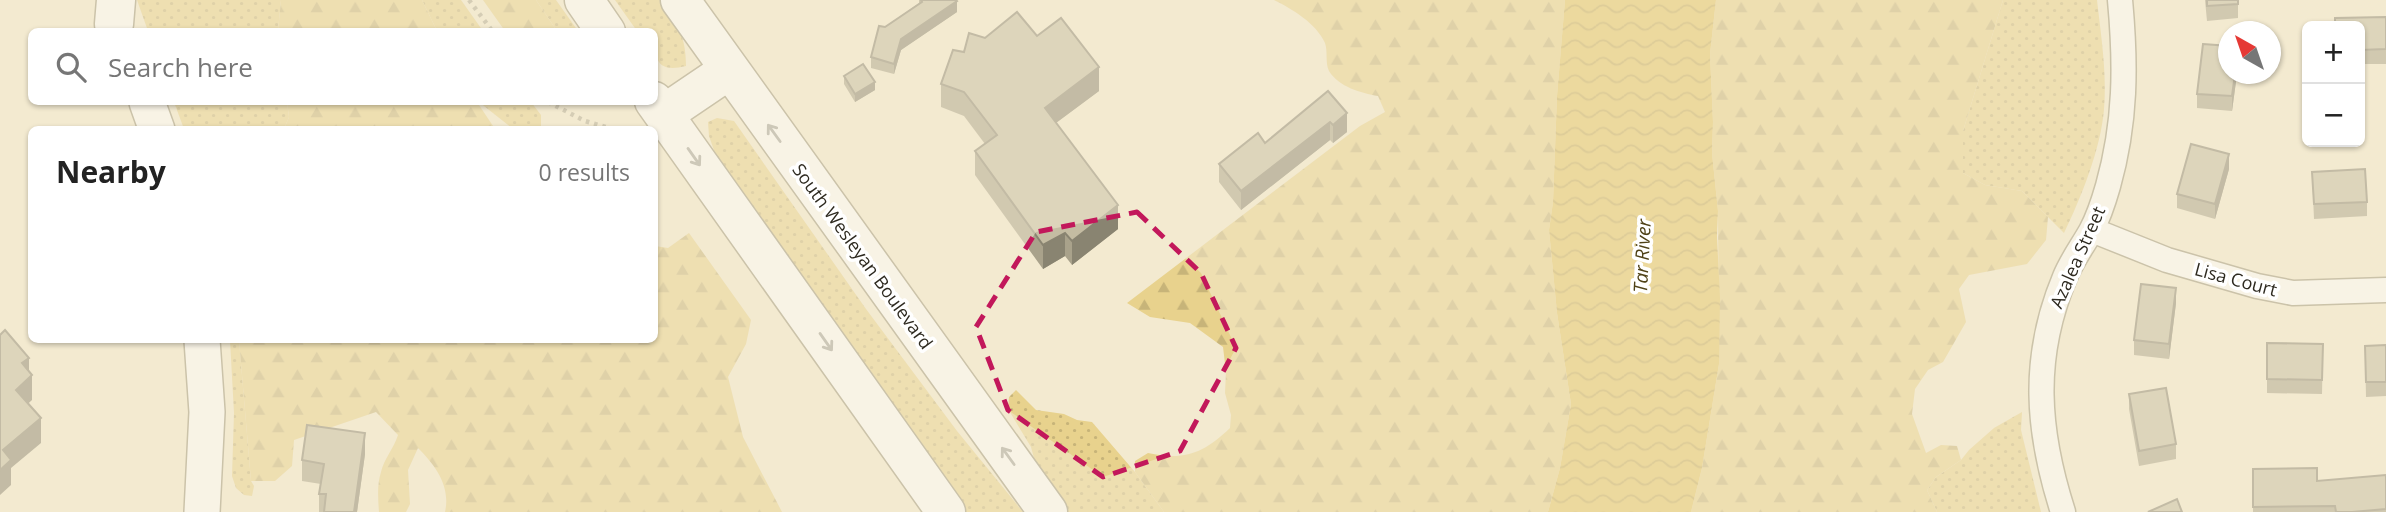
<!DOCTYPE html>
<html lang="en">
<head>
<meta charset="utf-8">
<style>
	:root { --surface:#fff; --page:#f6f6f6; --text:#222; --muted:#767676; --line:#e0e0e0 }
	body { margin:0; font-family:"Open Sans",sans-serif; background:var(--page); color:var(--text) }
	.controls { position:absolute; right:21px; top:21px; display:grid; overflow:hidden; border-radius:10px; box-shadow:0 2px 5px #0004 }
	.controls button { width:63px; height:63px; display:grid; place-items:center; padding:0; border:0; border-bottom:2px solid var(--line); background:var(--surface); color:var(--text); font:35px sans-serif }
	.compass { position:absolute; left:2218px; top:21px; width:63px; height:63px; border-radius:50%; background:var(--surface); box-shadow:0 2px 5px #0004; rotate:320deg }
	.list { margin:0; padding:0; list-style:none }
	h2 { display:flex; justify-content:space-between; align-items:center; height:91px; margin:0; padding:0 28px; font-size:30px }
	h2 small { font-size:23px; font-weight:400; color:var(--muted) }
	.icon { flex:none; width:38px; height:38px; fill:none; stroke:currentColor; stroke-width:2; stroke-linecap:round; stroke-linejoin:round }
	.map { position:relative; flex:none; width:2386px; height:512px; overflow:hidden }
	.search { position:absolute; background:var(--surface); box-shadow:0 2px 5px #0004; left:28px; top:28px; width:630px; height:77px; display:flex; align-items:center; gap:18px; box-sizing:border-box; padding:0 24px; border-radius:10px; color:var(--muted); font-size:26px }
	.panel { position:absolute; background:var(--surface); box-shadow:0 2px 5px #0004; left:28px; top:126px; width:630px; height:217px; border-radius:10px }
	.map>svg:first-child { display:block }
	.grass { fill:url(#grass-dots) }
	.forest { fill:url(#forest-firs) }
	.water { fill:url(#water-waves) }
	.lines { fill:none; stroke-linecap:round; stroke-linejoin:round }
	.street-casing { stroke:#9c947b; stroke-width:27 }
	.secondary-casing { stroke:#9c947b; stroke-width:38 }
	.highway-casing { stroke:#9c947b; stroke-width:41 }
	.path { stroke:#b2ab96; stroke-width:4.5; stroke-dasharray:3.5 5; stroke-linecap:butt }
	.street { stroke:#fff; stroke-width:24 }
	.secondary { stroke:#fff; stroke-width:35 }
	.highway { stroke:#fff; stroke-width:38 }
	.wall { fill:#a9a28b }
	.shaded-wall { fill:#898471 }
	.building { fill:#c4bca2; stroke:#898471; stroke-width:2 }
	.oneway { stroke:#a19f9b }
	.marked { fill:none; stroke:#c2185b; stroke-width:5; stroke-dasharray:14 9; stroke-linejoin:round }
	.labels { text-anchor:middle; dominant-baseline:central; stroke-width:7; stroke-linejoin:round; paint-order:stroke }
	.street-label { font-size:18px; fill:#2e2a20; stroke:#fff }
	.water-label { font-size:19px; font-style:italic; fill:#4f4218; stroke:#fff }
</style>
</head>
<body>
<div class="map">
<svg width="2386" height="512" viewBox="0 0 2386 512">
	<defs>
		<pattern id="grass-dots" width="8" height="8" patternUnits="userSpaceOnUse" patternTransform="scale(1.75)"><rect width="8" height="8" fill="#e8d28d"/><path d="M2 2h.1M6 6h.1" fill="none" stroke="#c7b479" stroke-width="1.8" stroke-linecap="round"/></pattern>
		<pattern id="forest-firs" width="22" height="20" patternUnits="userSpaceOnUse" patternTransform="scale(1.75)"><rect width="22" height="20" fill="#e8d28d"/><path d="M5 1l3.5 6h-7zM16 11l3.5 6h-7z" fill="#c7b479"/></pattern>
		<pattern id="water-waves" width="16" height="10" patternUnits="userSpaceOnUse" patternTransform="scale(1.75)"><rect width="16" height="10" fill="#e4c563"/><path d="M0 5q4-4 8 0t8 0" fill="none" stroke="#c4a956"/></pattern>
	</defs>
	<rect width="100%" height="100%" fill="#f3ead0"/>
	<path class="grass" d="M 137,0 L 281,0 L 278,31 L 148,31 Z
		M 422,0 L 461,0 L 483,31 L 437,31 Z
		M 536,0 L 556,0 L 578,31 L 557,31 Z
		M 615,0 L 661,0 C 678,24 686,37 686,66 C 654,74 655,56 654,32 L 637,31 Z
		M 2003,0 L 2097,0 C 2101,36 2107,72 2104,109 C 2101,148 2081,198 2064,233 L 2022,191 L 1985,185 L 1963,173 L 1963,131 Z
		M 174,102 L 287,102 L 289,117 L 284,129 L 184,129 Z
		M 479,102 L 531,102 L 541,115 L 541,129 L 513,129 Z
		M 717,118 L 734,121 L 866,309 L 957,431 L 1023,512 L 965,512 L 723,176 L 709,136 L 708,122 Z
		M 230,340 L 239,340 L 251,481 L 254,486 L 252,496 L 244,495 L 236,488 L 232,476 L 234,413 Z
		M 1016,390 L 1036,410 L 1064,414 L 1077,420 L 1092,422 L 1135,472 L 1164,512 L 1066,512 L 1038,473 L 1031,447 L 1008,409 L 1009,397 Z
		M 2022,412 L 2021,430 L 2041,512 L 1937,512 L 1927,490 L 1936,477 L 1961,460 L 1969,450 L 1994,428 Z"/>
	<path class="forest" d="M 281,0 L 422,0 L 437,31 L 278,31 Z
		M 483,0 L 536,0 L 557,31 L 505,31 Z
		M 1274,0 L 1565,0 L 1557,96 L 1553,202 L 1549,230 L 1557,313 L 1571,404 L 1560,468 L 1548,512 L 1164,512 L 1135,472 L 1135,461 L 1148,453 C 1185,461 1204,453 1230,428 L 1231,415 L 1225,393 L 1226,372 L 1223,347 L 1190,323 L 1150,317 L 1127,303 L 1360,126 L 1385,112 L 1378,96 C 1361,93 1339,87 1329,71 C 1325,63 1328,51 1325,43 C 1316,23 1292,9 1274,0 Z
		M 1716,0 L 2003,0 L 1963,131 L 1963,173 L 1985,185 L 2022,191 L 2048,217 L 2046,240 L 2027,264 L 1969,275 L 1959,289 L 1966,322 L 1943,362 L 1928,370 L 1915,389 L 1912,414 L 1926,453 L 1941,445 L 1957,446 L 1961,460 L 1936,477 L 1927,490 L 1937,512 L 1691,512 L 1702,468 L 1719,364 L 1718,211 L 1712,153 L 1713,122 L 1710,54 Z
		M 287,102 L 477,102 L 495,129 L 284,129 L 289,117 Z
		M 689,233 L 751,320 L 746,344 L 728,377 L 743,437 L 782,512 L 445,512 C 451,486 435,465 418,448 L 408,470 L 410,504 L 406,512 L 379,512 C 378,499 377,484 381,472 C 384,459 394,448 398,435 L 376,412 L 294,440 L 292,466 L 275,481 L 251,481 L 239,340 L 654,340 L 655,246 L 668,248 Z"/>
	<path class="water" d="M 1565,0 L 1716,0 L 1710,54 L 1713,122 L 1712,153 L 1718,211 L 1717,236 L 1720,298 L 1719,364 L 1702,468 L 1691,512 L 1548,512 L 1560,468 L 1571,404 L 1557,313 L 1549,230 L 1553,202 L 1557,96 Z"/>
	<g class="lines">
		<g class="street-casing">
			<path id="street" d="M 2092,230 L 2167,260 L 2257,286 L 2293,293 L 2386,290
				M 2063,512 C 2037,431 2031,358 2065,277 C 2072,260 2082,247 2091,231 C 2098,218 2104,200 2108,186 C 2126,122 2126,65 2120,0"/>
		</g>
		<g class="secondary-casing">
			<path id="secondary" d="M 147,102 L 157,130
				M 202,340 L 207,412 L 202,512"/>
		</g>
		<g class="highway-casing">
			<path id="highway" d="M 584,0 L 606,32
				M 680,0 L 1048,512
				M 114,24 L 116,0
				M 654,101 L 946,512
				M 664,114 L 729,70"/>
		</g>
		<path class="path" d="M 469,0 L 493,32
			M 548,102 L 585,121 L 616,130"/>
		<use href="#street" class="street"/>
		<use href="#secondary" class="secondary"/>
		<use href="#highway" class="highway"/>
	</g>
	<path class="wall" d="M 919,0 L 956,0 L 957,12 L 901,50 L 894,74 L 871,68 L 871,57 L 885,27 L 919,3 Z
		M 2205,0 L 2238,0 L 2238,18 L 2207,21 Z
		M 2386,17 L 2386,64 L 2360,64 L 2360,26 Z
		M 985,38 L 1099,91 L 1056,123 L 1118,229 L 1072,265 L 1065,256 L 1043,269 L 975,175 L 975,151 L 985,144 L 964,116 L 941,107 L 941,84 L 964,52 Z
		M 2237,74 L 2232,111 L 2197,108 L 2197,94 Z
		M 844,76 L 875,90 L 855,102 L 844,84 Z
		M 1328,91 L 1347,132 L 1333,143 L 1330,140 L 1241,210 L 1219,182 L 1219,164 L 1265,143 Z
		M 2229,169 L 2215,219 L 2177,208 L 2177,194 Z
		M 2312,172 L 2367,202 L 2367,216 L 2314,219 Z
		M 2176,303 L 2169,359 L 2134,355 L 2134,340 Z
		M 2267,343 L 2323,344 L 2322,394 L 2267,393 Z
		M 2386,345 L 2386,396 L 2366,397 L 2365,346 Z
		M 2129,394 L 2176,444 L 2176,459 L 2139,466 L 2129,409 Z
		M 365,454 L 357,512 L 319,512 L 319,494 L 321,484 L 302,481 L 302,460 Z
		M 2253,469 L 2317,481 L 2386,475 L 2386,512 L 2253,512 Z"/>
	<path class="shaded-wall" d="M 957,1 L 957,12 L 901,50 L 894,74 L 894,64 L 901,39 Z
		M 1099,67 L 1099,91 L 1045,131 L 1045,108 Z
		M 2235,74 L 2237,74 L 2232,111 L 2232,96 Z
		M 875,82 L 875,90 L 855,102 L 855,94 Z
		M 1347,113 L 1347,132 L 1333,143 L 1333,125 Z
		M 1330,122 L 1330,140 L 1241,210 L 1241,191 Z
		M 2229,154 L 2229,169 L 2215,219 L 2215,204 Z
		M 1118,205 L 1118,229 L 1072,265 L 1072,241 Z
		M 1065,233 L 1065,256 L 1043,269 L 1043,245 Z
		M 2176,288 L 2176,303 L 2169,359 L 2169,344 Z
		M 29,358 L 29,378 L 32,375 L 32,400 L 16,415 L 16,390 L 22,363 Z
		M 41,418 L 41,443 L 11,468 L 11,485 L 0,495 L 0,470 L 3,450 Z
		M 365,433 L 365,454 L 357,512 L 354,512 Z"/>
	<path class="building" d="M 921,0 L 956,0 L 957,1 L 901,39 L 894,64 L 871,57 L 879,26 L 885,27 L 922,2 Z
		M 2207,0 L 2238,0 L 2238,4 L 2207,6 Z
		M 1017,12 L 1037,36 L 1061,18 L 1099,67 L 1045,108 L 1118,205 L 1072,241 L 1065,233 L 1043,245 L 975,151 L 997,135 L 964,92 L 941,84 L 953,50 L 964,52 L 969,33 L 985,38 Z
		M 2386,17 L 2386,49 L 2360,50 L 2360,26 L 2335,26 L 2335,18 Z
		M 2203,44 L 2229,46 L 2229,74 L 2235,74 L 2232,96 L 2197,94 Z
		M 863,64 L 875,82 L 855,94 L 844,76 Z
		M 1328,91 L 1347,113 L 1333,125 L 1330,122 L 1241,191 L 1219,164 L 1258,133 L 1265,143 Z
		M 2191,144 L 2229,154 L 2215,204 L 2177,194 Z
		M 2365,169 L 2367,202 L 2314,204 L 2312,172 Z
		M 2141,284 L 2176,288 L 2169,344 L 2134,340 Z
		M 5,330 L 29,358 L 22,363 L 32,375 L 16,390 L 41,418 L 3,450 L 11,460 L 0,470 L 0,335 Z
		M 2267,343 L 2323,344 L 2322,380 L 2267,379 Z
		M 2386,345 L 2386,382 L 2366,382 L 2365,346 Z
		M 2166,388 L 2176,444 L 2139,451 L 2129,394 Z
		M 307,425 L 365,433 L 354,512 L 324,512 L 326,494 L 319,494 L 324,464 L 302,460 Z
		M 2317,468 L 2317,481 L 2386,475 L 2386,509 L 2352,512 L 2336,512 L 2335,506 L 2253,507 L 2253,469 Z
		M 2177,499 L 2182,512 L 2148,512 Z"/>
	<defs><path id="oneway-shaft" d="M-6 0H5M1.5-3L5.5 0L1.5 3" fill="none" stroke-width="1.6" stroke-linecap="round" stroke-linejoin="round" transform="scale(1.75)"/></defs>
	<g class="oneway">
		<use href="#oneway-shaft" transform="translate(774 133) rotate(-126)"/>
		<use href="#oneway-shaft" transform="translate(694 157) rotate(55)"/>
		<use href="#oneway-shaft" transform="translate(826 342) rotate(55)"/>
		<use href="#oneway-shaft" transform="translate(1008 456) rotate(-126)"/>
	</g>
	<path d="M0 0H2386V512H0ZM 1137,212 L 1201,273 L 1236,348 L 1180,451 L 1103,477 L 1008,410 L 976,327 L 1036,232 Z" fill="#f3ead0" fill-opacity=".55" fill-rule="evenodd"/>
	<path class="marked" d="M 1137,212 L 1201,273 L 1236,348 L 1180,451 L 1103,477 L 1008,410 L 976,327 L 1036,232 Z"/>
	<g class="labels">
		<g class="street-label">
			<text transform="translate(863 256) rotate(54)">South Wesleyan Boulevard</text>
			<text transform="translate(2077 257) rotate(-66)">Azalea Street</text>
			<text transform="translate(2236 279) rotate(15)">Lisa Court</text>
		</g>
		<g class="water-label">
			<text transform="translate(1642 256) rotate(-87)">Tar River</text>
		</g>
	</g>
</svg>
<div class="controls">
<button>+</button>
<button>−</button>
</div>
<svg class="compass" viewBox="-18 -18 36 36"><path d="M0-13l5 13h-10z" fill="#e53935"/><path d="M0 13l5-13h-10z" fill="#767676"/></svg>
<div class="search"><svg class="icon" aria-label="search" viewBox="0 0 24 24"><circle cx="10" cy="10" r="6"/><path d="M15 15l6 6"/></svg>Search here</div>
<section class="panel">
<h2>Nearby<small>0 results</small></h2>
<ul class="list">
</ul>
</section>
</div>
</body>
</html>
